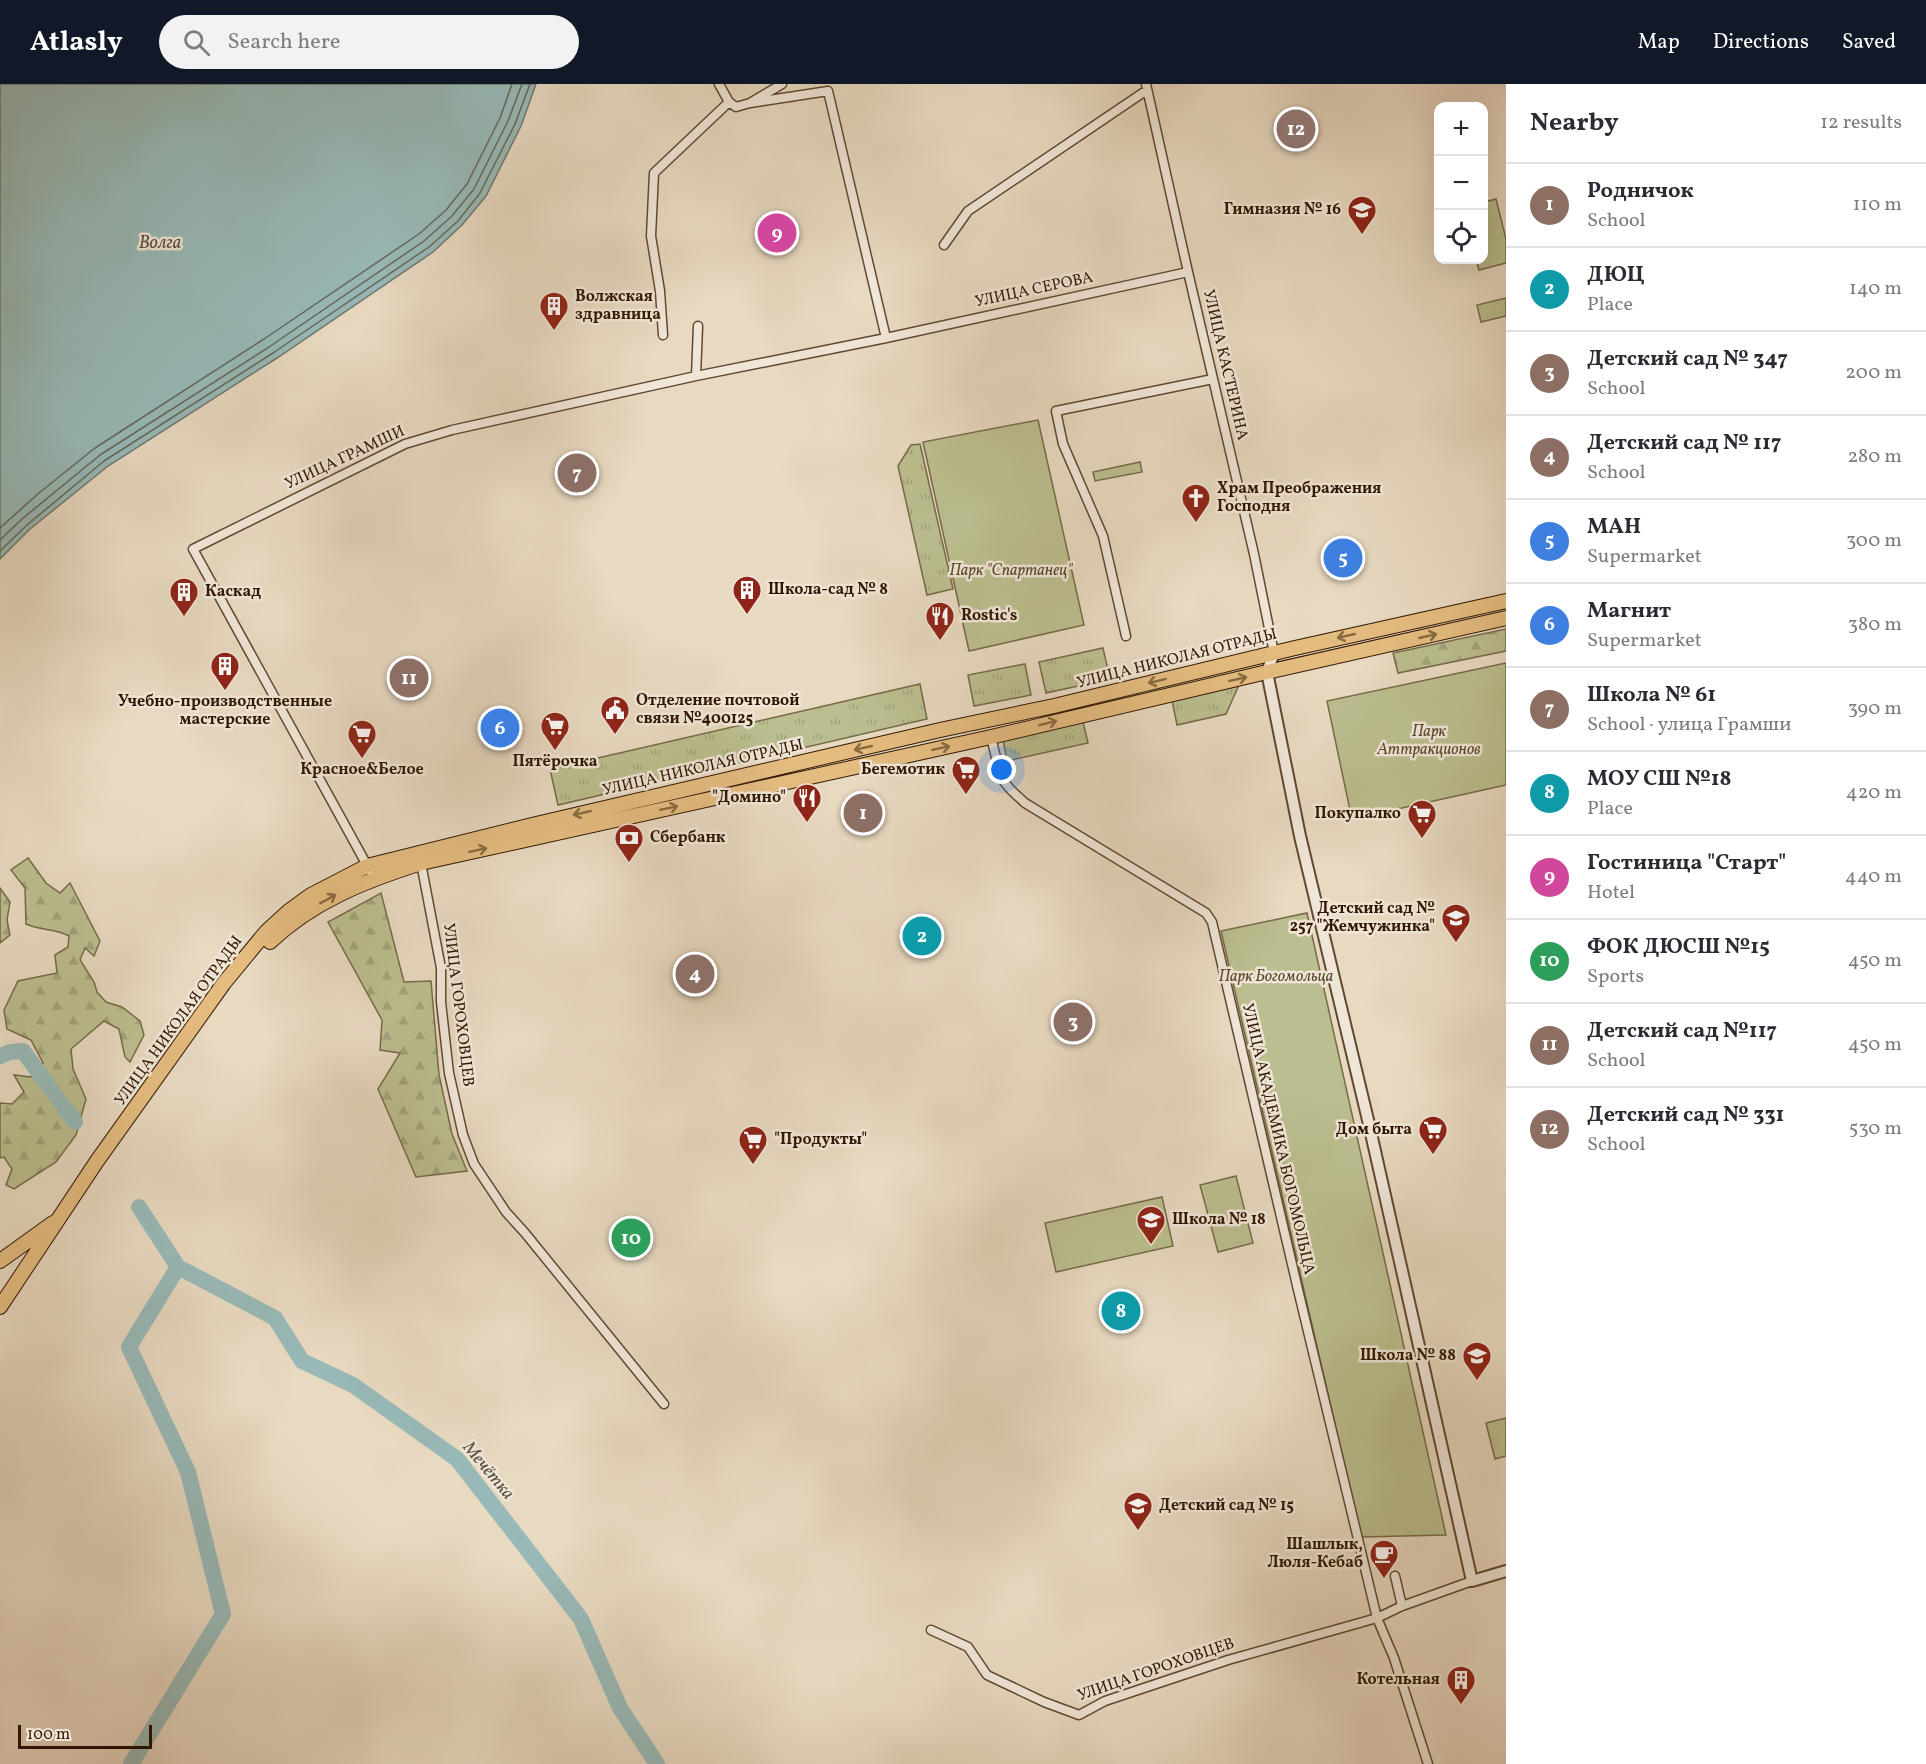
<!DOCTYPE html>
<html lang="en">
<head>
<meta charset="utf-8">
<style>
	:root { --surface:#fff; --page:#f2f2f3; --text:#2b2b33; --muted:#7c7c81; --line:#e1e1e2; --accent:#111827 }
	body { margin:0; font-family:Vollkorn,serif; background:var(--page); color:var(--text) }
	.controls { position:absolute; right:18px; top:18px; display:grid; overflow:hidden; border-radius:12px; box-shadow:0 6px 24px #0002 }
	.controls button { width:54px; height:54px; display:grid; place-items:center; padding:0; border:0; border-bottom:2px solid var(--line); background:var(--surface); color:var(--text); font:30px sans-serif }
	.scale { position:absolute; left:18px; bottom:15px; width:134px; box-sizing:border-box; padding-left:6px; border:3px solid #311701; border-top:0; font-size:16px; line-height:21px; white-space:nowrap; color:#311701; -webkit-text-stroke:4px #f0e6d7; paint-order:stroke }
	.you { position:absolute; left:1002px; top:686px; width:21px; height:21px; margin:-15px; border:4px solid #fff; border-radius:50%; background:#1a73e8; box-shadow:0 0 0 9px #1a73e833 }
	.badge { display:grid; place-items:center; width:39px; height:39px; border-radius:50%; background:var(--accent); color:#fff; font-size:20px; font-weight:700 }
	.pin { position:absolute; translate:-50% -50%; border:3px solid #fff; box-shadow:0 2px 6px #0006 }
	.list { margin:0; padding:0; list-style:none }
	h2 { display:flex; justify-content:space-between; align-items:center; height:78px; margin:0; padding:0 24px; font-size:26px }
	h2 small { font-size:20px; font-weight:400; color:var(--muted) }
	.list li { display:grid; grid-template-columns:39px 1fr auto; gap:18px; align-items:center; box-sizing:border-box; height:84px; padding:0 24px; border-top:2px solid var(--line) }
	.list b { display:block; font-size:22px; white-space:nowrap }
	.list p { margin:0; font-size:20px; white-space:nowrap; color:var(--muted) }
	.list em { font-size:20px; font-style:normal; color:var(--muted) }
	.icon { flex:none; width:33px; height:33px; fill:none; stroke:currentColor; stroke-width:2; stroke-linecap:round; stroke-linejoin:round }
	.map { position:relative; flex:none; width:1506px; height:1680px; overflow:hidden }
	header { display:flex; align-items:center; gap:36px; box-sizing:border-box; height:84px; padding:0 30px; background:var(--accent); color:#fff }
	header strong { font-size:28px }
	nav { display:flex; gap:33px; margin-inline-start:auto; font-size:21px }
	.search { width:420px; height:54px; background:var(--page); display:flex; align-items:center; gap:15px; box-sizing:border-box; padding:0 21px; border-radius:33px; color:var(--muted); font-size:22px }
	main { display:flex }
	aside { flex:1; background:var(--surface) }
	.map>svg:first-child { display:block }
	.grass { fill:url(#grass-tufts); stroke:#766a48; stroke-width:1.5 }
	.forest { fill:url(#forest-firs); stroke:#766a48; stroke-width:1.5 }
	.green { fill:#bbbe8f; stroke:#766a48; stroke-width:1.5 }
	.water { fill:#98b9b7; stroke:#6f786e; stroke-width:1.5 }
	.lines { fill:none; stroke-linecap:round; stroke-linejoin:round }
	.shore { stroke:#64685c; stroke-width:1.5 }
	.river { stroke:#98b9b7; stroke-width:16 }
	.minor-casing { stroke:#5f4831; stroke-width:11 }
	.tertiary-casing { stroke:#5f4831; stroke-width:14 }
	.primary-casing { stroke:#311701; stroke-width:16 }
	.minor { stroke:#f0e6d7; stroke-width:8 }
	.tertiary { stroke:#f0e6d7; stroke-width:10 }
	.primary { stroke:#e4bc80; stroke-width:14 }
	.oneway { stroke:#8a6a40 }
	.labels { text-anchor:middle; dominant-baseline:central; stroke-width:5; stroke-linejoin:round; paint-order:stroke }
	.poi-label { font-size:16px; font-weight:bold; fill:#311701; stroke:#f0e6d7; text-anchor:start }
	.street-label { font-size:16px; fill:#311701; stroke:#f0e6d7 }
	.park-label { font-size:16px; font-style:italic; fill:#5a492c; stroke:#f0e6d7 }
	.water-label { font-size:18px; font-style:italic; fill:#555041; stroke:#f0e6d7 }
</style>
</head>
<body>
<header>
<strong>Atlasly</strong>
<div class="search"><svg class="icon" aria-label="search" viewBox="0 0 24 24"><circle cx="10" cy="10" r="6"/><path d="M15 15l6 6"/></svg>Search here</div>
<nav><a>Map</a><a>Directions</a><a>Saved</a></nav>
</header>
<main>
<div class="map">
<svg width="1506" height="1680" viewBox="0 0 1506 1680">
	<defs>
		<pattern id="grass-tufts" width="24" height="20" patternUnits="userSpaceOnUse" patternTransform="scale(1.5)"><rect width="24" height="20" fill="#bbbe8f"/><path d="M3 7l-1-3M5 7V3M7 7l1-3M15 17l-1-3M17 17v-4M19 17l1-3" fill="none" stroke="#a1a37a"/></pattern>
		<pattern id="forest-firs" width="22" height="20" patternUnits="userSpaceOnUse" patternTransform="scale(1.5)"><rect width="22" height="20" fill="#bbbe8f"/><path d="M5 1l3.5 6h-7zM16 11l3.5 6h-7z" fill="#a1a37a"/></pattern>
	</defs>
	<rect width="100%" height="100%" fill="#e8d9c1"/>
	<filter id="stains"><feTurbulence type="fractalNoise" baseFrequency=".00333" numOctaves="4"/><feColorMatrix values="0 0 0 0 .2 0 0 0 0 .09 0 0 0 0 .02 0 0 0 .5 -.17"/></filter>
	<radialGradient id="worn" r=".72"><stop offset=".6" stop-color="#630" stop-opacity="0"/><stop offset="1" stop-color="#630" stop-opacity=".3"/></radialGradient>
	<path class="grass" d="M 920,360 L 953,505 L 927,511 L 898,382 L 911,361 Z
		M 1103,564 L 1110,595 L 1046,609 L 1039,578 Z
		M 1025,580 L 1031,611 L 974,622 L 968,591 Z
		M 920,600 L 927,635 L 558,721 L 550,685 Z
		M 1239,601 L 1226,630 L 1177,641 L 1172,616 Z
		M 1083,638 L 1088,659 L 1007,677 L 1003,655 Z"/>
	<path class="forest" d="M 1506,545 L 1506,567 L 1398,589 L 1393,569 Z
		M 28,774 L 46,799 L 60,809 L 70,799 L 100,857 L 94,872 L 85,864 L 80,876 L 94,898 L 97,908 L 106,918 L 122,923 L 140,937 L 144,951 L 130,978 L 125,973 L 119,945 L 104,937 L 71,965 L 73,985 L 86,1015 L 76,1051 L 56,1078 L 14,1105 L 6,1101 L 12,1085 L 4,1073 L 0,1074 L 0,1019 L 12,1020 L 24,1008 L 14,991 L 31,993 L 43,979 L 31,956 L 7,945 L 4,926 L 18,897 L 57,889 L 55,871 L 68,863 L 69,852 C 55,844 41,847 26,840 L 25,804 L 11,786 Z
		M 0,804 L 10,818 L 7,836 L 10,851 L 0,859 Z
		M 381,809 L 404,898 L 431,897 L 439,991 L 452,1050 L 467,1087 L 416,1093 L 378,1005 L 400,969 L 380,966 L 382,936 L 328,838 Z"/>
	<path class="green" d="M 1496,115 L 1506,155 L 1506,179 L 1479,186 L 1476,176 L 1484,176 L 1484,118 Z
		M 1506,214 L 1506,232 L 1481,238 L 1477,221 Z
		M 1038,336 L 1084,541 L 969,567 L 923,358 Z
		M 1140,378 L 1142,388 L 1095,397 L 1093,388 Z
		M 1506,579 L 1506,701 L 1402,724 L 1351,731 L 1327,617 Z
		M 1307,829 L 1446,1451 L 1361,1453 L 1221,847 Z
		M 1236,1092 L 1253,1159 L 1218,1168 L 1200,1101 Z
		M 1162,1113 L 1173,1162 L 1056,1188 L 1045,1139 Z
		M 1506,1334 L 1506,1372 L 1495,1375 L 1486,1339 Z"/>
	<path class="water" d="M 0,0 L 536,0 L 521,42 L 486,112 L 462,141 L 433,168 L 277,274 L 108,382 L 30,445 L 0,475 Z"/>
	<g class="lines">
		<path class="shore" d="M 0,444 L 39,409 L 95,364 L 264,255 L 419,150 L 446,126 L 467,100 L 500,34 L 512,0
			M 0,456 L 22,435 L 100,371 L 269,263 L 424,157 L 452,132 L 474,105 L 508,37 L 522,0
			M 0,467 L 27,441 L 104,377 L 273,269 L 429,163 L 458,137 L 480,109 L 515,40 L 530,0"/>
		<path class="river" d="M 0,972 L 10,968 L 23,967 L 75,1038
			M 139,1123 L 178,1183 L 275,1234 L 302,1277 L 353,1301 L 457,1375 L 581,1535 L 620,1624 L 657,1680
			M 131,1680 L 223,1530 L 188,1388 L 129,1263 L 178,1183"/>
		<g class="minor-casing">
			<path id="minor" d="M 719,0 L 729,18 L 736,23 L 750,19 L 782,0
				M 1146,0 L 1188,188 L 1254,470 L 1274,569
				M 750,19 L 828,7 L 886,254
				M 944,161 L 968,127 L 1147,6
				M 663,251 L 660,207 L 651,152 L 654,89 L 729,18
				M 696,292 L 698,242
				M 1126,552 L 1103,452 L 1063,360 L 1056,327 L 1213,295
				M 991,653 L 1001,694 L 1011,706 L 1025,719 L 1206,829 L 1212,838 L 1299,1210 L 1377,1534 L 1394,1574 L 1428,1680
				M 421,779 L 441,884 L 441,918 L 449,989 L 463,1051 L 474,1080 L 506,1128 L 525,1149 L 664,1320
				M 374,794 L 193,465 L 405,360 L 452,346 L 696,292 L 886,254 L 1188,188
				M 1395,1492 L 1402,1522
				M 931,1546 L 968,1563 L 987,1591 L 1044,1618 L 1079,1631 L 1105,1617 L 1228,1576 L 1377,1534 L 1402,1522 L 1472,1497"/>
		</g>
		<g class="tertiary-casing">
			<path id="tertiary" d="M 1274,569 L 1267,588 L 1300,752 L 1368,1036 L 1472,1497 L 1506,1487"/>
		</g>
		<g class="primary-casing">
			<path id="primary" d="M 270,858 C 313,817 365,797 421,779 L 991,653 L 1267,588 L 1506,534
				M 0,1177 L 53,1139
				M 0,1223 L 97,1077 L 224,899 L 266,848 L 289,827 L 311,811 L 367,782 L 532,741 L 940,646 L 1054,622 L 1295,564 L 1506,517"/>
		</g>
		<use href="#minor" class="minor"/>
		<use href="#tertiary" class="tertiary"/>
		<use href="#primary" class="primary"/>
	</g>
	<defs><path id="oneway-shaft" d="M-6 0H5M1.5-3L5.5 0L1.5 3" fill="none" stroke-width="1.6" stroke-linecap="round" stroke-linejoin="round" transform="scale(1.5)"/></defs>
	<g class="oneway">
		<use href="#oneway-shaft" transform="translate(1346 552) rotate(167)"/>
		<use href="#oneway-shaft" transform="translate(1428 552) rotate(-13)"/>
		<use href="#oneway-shaft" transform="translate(1238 595) rotate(-13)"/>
		<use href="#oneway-shaft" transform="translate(1157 597) rotate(166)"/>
		<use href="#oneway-shaft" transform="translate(1048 639) rotate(-14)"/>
		<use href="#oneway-shaft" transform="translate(863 664) rotate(167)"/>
		<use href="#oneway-shaft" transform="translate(941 664) rotate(-12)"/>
		<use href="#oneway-shaft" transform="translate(669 724) rotate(-12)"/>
		<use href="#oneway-shaft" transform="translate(582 729) rotate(167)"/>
		<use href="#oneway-shaft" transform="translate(478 766) rotate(-12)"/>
		<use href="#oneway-shaft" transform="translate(328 815) rotate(-29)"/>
	</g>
	<defs>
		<g id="school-pin" transform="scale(1.5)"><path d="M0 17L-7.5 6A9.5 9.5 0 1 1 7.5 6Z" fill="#8f2418" stroke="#f0e6d7"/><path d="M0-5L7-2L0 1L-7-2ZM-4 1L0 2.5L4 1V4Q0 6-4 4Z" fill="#fff"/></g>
		<g id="building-pin" transform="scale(1.5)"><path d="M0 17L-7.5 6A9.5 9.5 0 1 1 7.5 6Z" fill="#8f2418" stroke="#f0e6d7"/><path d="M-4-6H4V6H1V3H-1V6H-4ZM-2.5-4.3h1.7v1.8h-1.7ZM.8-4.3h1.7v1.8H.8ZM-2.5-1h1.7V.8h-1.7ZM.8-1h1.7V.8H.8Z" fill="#fff"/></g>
		<g id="church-pin" transform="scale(1.5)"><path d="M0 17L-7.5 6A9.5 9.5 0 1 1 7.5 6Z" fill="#8f2418" stroke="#f0e6d7"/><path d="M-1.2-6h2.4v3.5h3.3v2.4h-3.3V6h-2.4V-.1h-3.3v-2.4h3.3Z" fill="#fff"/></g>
		<g id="restaurant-pin" transform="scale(1.5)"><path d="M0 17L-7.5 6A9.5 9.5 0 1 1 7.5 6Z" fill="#8f2418" stroke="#f0e6d7"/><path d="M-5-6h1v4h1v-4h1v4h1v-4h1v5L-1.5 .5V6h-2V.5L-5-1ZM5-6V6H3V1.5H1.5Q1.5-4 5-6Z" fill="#fff"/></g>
		<g id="civic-pin" transform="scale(1.5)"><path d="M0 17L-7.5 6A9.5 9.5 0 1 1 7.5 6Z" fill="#8f2418" stroke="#f0e6d7"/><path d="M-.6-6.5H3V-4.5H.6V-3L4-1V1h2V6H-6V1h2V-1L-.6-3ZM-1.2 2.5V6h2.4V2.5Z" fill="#fff"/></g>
		<g id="supermarket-pin" transform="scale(1.5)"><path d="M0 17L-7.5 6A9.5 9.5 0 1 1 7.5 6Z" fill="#8f2418" stroke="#f0e6d7"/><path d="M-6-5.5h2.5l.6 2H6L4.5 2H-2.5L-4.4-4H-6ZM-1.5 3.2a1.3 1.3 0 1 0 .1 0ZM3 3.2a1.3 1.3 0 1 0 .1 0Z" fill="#fff"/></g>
		<g id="bank-pin" transform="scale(1.5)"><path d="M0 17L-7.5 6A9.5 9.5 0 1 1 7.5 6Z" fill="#8f2418" stroke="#f0e6d7"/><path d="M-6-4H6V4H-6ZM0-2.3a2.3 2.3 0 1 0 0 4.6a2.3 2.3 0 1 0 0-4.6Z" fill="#fff"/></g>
		<g id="cafe-pin" transform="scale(1.5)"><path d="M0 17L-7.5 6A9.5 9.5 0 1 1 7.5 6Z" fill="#8f2418" stroke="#f0e6d7"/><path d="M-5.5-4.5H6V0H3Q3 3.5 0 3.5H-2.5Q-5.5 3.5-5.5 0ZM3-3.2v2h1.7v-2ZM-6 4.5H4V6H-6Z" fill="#fff"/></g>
	</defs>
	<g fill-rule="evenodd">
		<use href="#school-pin" x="1362" y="126"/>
		<use href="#building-pin" x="554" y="222"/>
		<use href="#church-pin" x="1196" y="414"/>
		<use href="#building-pin" x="747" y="506"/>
		<use href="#building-pin" x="184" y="508"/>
		<use href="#restaurant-pin" x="940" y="532"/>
		<use href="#building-pin" x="225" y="582"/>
		<use href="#civic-pin" x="615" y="626"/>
		<use href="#supermarket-pin" x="555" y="642"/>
		<use href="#supermarket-pin" x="362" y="650"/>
		<use href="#supermarket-pin" x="966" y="686"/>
		<use href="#restaurant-pin" x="807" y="714"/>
		<use href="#supermarket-pin" x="1422" y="730"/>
		<use href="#bank-pin" x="629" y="754"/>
		<use href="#school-pin" x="1456" y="834"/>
		<use href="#supermarket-pin" x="1433" y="1046"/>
		<use href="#supermarket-pin" x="753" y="1056"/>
		<use href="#school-pin" x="1151" y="1136"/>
		<use href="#school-pin" x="1477" y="1272"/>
		<use href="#school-pin" x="1138" y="1422"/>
		<use href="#cafe-pin" x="1384" y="1470"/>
		<use href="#building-pin" x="1461" y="1596"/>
	</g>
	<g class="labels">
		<g class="poi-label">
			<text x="1341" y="126" text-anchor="end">Гимназия № 16</text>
			<text x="575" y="213">Волжская<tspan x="575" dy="18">здравница</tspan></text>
			<text x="1217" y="405">Храм Преображения<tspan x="1217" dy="18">Господня</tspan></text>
			<text x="768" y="506">Школа-сад № 8</text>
			<text x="205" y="508">Каскад</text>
			<text x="961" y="532">Rostic's</text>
			<text x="636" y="617">Отделение почтовой<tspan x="636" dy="18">связи №400125</tspan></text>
			<text x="225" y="618" text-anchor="middle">Учебно-производственные<tspan x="225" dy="18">мастерские</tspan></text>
			<text x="555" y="678" text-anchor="middle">Пятёрочка</text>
			<text x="362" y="686" text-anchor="middle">Красное&amp;Белое</text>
			<text x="945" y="686" text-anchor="end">Бегемотик</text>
			<text x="786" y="714" text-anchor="end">"Домино"</text>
			<text x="1401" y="730" text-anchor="end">Покупалко</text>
			<text x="650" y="754">Сбербанк</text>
			<text x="1435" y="825" text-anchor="end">Детский сад №<tspan x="1435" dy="18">257 "Жемчужинка"</tspan></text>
			<text x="1412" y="1046" text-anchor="end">Дом быта</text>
			<text x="774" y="1056">"Продукты"</text>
			<text x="1172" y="1136">Школа № 18</text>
			<text x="1456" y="1272" text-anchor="end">Школа № 88</text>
			<text x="1159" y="1422">Детский сад № 15</text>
			<text x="1363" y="1461" text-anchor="end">Шашлык,<tspan x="1363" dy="18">Люля-Кебаб</tspan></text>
			<text x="1440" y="1596" text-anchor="end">Котельная</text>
		</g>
		<g class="street-label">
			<text transform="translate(1034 206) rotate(-12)">УЛИЦА СЕРОВА</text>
			<text transform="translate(1225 281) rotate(77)">УЛИЦА КАСТЕРИНА</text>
			<text transform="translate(345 374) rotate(-25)">УЛИЦА ГРАМШИ</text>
			<text transform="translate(1177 575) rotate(-14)">УЛИЦА НИКОЛАЯ ОТРАДЫ</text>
			<text transform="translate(703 684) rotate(-13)">УЛИЦА НИКОЛАЯ ОТРАДЫ</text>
			<text transform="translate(458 921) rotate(83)">УЛИЦА ГОРОХОВЦЕВ</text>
			<text transform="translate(179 937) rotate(-54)">УЛИЦА НИКОЛАЯ ОТРАДЫ</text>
			<text transform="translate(1278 1055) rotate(77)">УЛИЦА АКАДЕМИКА БОГОМОЛЬЦА</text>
			<text transform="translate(1156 1586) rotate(-19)">УЛИЦА ГОРОХОВЦЕВ</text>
		</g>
		<g class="park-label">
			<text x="1011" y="487">Парк "Спартанец"</text>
			<text x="1429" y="648">Парк<tspan x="1429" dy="18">Аттракционов</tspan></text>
			<text x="1276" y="893">Парк Богомольца</text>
		</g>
		<g class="water-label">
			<text x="160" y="159">Волга</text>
			<text transform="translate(488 1387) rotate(50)">Мечётка</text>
		</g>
	</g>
	<rect width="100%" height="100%" filter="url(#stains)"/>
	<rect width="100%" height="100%" fill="url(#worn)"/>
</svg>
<div class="controls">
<button>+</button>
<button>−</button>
<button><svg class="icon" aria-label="locate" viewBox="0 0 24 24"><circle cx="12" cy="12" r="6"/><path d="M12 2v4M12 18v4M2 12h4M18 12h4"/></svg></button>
</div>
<div class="scale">100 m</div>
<div class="you"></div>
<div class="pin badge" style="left:863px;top:729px;background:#8d6e63">1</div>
<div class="pin badge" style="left:922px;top:852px;background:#0f9aa8">2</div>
<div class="pin badge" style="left:1073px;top:938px;background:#8d6e63">3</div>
<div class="pin badge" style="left:695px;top:890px;background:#8d6e63">4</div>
<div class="pin badge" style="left:1343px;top:474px;background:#3f7fe0">5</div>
<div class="pin badge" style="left:500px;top:644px;background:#3f7fe0">6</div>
<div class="pin badge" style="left:577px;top:389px;background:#8d6e63">7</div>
<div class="pin badge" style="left:1121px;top:1227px;background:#0f9aa8">8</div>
<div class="pin badge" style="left:777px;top:149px;background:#d1479c">9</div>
<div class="pin badge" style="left:631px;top:1154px;background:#2e9e5b">10</div>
<div class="pin badge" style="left:409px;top:594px;background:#8d6e63">11</div>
<div class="pin badge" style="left:1296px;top:45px;background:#8d6e63">12</div>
</div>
<aside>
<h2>Nearby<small>12 results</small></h2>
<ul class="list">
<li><span class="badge" style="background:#8d6e63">1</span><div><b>Родничок</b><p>School</p></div><em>110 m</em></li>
<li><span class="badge" style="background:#0f9aa8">2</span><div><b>ДЮЦ</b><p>Place</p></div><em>140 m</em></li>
<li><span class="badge" style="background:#8d6e63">3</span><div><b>Детский сад № 347</b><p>School</p></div><em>200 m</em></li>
<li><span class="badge" style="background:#8d6e63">4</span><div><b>Детский сад № 117</b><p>School</p></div><em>280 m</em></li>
<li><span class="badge" style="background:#3f7fe0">5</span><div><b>МАН</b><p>Supermarket</p></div><em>300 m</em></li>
<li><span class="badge" style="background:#3f7fe0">6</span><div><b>Магнит</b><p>Supermarket</p></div><em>380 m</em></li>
<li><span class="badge" style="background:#8d6e63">7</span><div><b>Школа № 61</b><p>School · улица Грамши</p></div><em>390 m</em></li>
<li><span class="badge" style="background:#0f9aa8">8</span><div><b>МОУ СШ №18</b><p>Place</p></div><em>420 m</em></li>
<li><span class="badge" style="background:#d1479c">9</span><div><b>Гостиница &quot;Старт&quot;</b><p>Hotel</p></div><em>440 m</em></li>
<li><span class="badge" style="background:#2e9e5b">10</span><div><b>ФОК ДЮСШ №15</b><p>Sports</p></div><em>450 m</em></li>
<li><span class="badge" style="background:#8d6e63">11</span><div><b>Детский сад №117</b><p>School</p></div><em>450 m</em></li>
<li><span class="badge" style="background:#8d6e63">12</span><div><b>Детский сад № 331</b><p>School</p></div><em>530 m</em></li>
</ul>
</aside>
</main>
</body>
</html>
